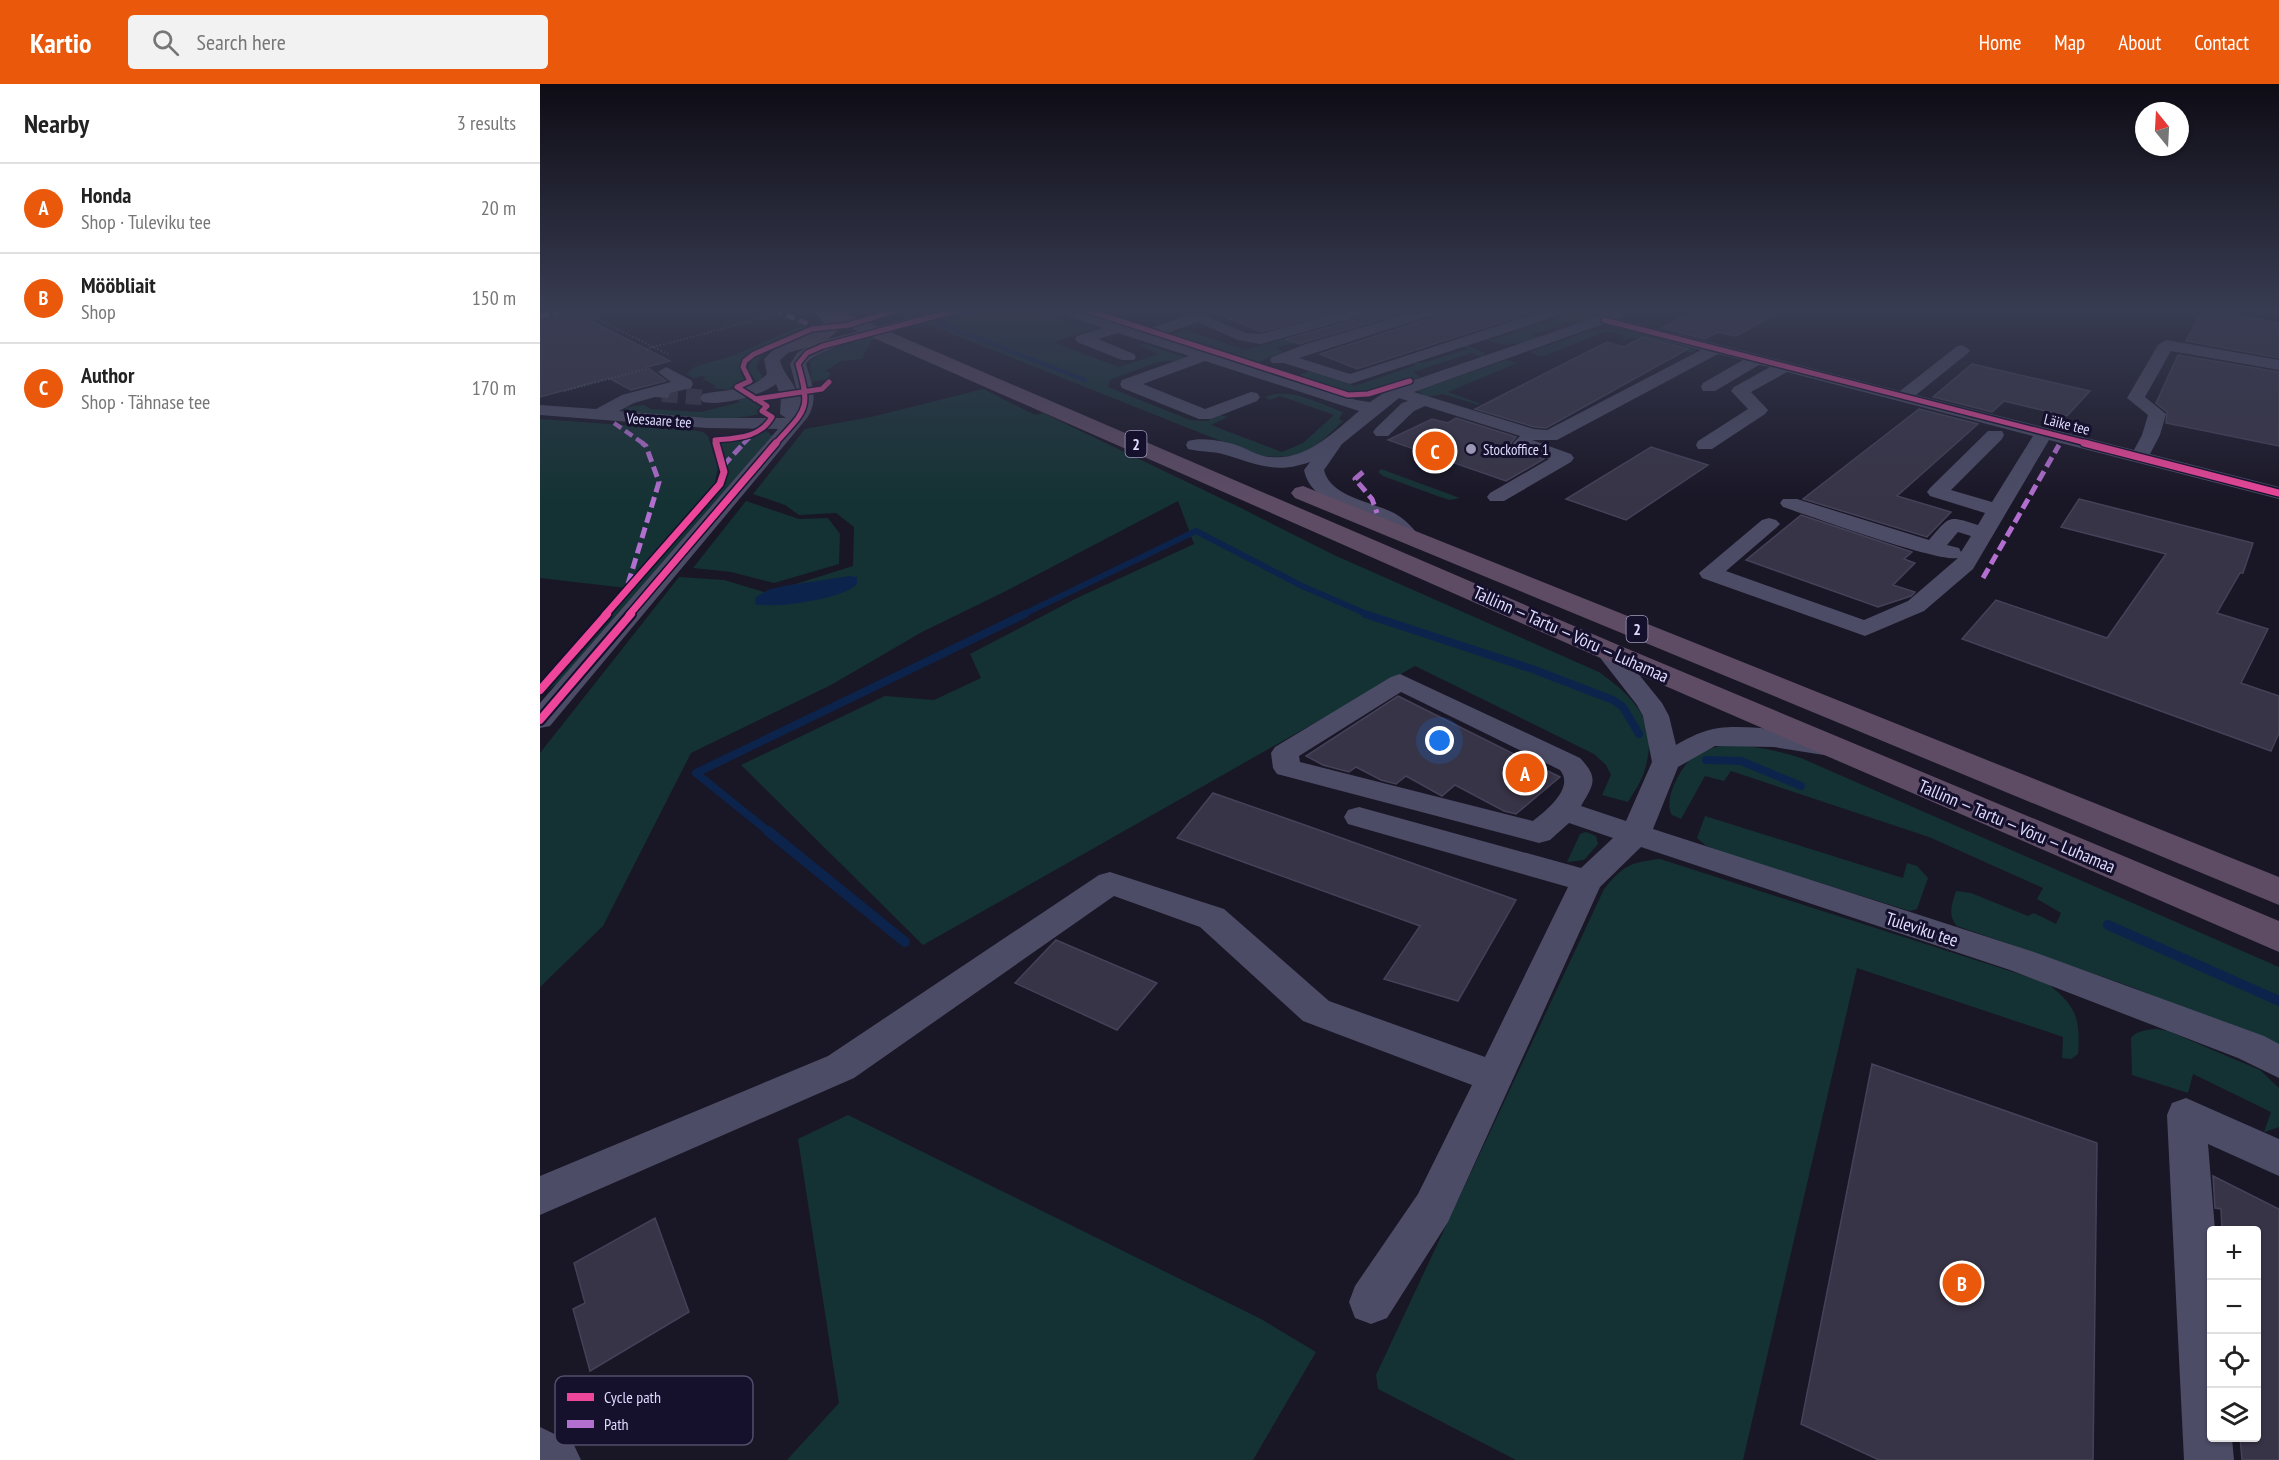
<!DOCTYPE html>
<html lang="en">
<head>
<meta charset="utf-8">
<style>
	:root { --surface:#fff; --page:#f2f2f2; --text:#222; --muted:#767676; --line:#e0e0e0; --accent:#ea580c }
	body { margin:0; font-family:"PT Sans Narrow",sans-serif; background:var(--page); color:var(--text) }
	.controls { position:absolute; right:18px; bottom:18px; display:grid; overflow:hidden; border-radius:6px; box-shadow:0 2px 4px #0004 }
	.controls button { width:54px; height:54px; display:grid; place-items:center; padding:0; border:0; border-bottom:2px solid var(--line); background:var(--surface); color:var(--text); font:30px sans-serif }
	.compass { position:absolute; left:1595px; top:18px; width:54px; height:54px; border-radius:50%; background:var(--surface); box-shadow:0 2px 4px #0004; rotate:342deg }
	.you { position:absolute; left:900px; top:657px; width:21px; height:21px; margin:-15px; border:4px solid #fff; border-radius:50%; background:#1a73e8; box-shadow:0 0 0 9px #1a73e833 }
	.badge { display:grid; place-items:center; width:39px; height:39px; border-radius:50%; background:var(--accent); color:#fff; font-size:20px; font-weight:700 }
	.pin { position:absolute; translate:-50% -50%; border:3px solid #fff; box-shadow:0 2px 6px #0006 }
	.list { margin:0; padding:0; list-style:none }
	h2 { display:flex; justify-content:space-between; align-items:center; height:78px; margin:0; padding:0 24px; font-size:26px }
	h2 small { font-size:20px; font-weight:400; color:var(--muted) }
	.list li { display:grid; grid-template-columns:39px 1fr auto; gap:18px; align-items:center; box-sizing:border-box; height:90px; padding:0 24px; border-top:2px solid var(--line) }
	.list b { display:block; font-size:22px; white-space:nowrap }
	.list p { margin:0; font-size:20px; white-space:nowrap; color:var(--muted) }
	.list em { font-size:20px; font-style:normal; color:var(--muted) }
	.icon { flex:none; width:33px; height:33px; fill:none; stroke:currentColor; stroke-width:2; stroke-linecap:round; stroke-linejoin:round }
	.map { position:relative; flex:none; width:1739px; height:1376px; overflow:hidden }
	header { display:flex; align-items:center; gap:36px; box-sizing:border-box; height:84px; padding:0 30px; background:var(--accent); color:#fff }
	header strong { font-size:28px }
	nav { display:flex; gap:33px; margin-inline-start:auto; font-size:21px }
	.search { width:420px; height:54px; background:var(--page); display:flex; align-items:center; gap:15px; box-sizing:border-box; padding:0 21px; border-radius:6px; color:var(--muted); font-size:22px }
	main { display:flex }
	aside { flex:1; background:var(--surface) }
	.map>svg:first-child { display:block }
	.green { fill:#143233 }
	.water { fill:#0c244c }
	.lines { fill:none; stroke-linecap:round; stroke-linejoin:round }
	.stream-far3 { stroke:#0c244c; stroke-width:4.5 }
	.stream-far2 { stroke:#0c244c; stroke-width:6 }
	.stream-far1 { stroke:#0c244c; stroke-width:8 }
	.stream { stroke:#0c244c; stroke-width:10 }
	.building { fill:#383447; stroke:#454158; stroke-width:1.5 }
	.minor-tunnel { stroke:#373447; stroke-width:16; stroke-dasharray:16 8; stroke-linecap:butt }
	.path { stroke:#475464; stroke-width:2; stroke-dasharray:1.5 2; stroke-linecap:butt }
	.minor { fill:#4c4c66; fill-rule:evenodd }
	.highway { fill:#5e4c65; fill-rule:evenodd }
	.quiet-far1 { stroke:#b36fd0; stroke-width:4.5; stroke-dasharray:9 4.5; stroke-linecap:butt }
	.quiet { stroke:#b36fd0; stroke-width:5; stroke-dasharray:11 5; stroke-linecap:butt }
	.cycleway-far2-casing { stroke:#15102c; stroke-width:8 }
	.cycleway-far1-casing { stroke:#15102c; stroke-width:10 }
	.cycleway-casing { stroke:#15102c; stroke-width:12 }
	.cycleway-far2 { stroke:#ed469a; stroke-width:5 }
	.cycleway-far1 { stroke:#ed469a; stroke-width:7 }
	.cycleway { stroke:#ed469a; stroke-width:8 }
	.poi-dot { fill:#9a96b3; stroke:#15102c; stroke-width:2 }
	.labels { text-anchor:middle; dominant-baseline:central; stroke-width:6; stroke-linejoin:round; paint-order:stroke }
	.far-street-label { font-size:15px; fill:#dfdbff; stroke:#15102c }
	.far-poi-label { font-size:15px; fill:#dfdbff; stroke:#15102c; text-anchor:start }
	.shield { fill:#15102c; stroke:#a29ec0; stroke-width:1.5 }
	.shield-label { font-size:16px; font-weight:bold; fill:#dfdbff }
	.street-label { font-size:18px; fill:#dfdbff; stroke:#15102c }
	.key { fill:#15102c; stroke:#524d6b; stroke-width:1.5 }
	.key-label { font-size:16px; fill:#dfdbff }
</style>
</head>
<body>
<header>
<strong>Kartio</strong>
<div class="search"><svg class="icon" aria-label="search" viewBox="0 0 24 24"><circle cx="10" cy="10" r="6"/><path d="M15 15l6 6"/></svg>Search here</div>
<nav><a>Home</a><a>Map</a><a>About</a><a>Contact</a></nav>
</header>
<main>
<aside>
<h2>Nearby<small>3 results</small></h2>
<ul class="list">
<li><span class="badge">A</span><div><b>Honda</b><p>Shop · Tuleviku tee</p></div><em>20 m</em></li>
<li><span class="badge">B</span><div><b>Mööbliait</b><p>Shop</p></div><em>150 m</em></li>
<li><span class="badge">C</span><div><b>Author</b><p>Shop · Tähnase tee</p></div><em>170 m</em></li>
</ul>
</aside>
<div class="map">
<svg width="1739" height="1376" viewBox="0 0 1739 1376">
	<rect width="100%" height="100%" fill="#191626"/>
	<path class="green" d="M 426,226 L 510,226 L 555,240 L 552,242 L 558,244 L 513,258 L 579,283 L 618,270 L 599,261 L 605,260 L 644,273 L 647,276 L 619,278 L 574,294 L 570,296 L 568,303 L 650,336 L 667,337 L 681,331 L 688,333 L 671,341 L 742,368 L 763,359 L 794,331 L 740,312 L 729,316 L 725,313 C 750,303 778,319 803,328 L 799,335 L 803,337 C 771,367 763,377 716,371 L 382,238 Z
		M 847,226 L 867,226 L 812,242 L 816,246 L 806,244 L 736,264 L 743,268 L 716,279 L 631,251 L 646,246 L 705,266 Z
		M 1038,226 L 1055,226 L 1067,230 L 1038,240 L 1028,238 L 992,251 L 1000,253 C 979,261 965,264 944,255 L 945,253 L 952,256 L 997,241 L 993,239 L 996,237 L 1003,239 L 1041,227 Z
		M 242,231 L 265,242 L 265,245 C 251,256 200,262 200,284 C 200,289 204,294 205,298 L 190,304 L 192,306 L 172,304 L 176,302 L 163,295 L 166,294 L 162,292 L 153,294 L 146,290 L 154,283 L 192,272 L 260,242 L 238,232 Z
		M 1068,245 L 1084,246 L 1156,265 L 1152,269 L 1090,253 L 1084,256 L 1081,255 L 1085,252 L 1066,247 L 1007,271 L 998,272 L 989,268 L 1053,246 Z
		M 262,252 C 247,260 219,264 217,284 L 223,294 L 217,299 L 208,285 L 212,274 L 234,261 Z
		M 326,254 L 339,254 L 331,257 L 322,275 L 301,277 L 285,287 L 291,289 L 287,295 L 271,298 L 270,277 L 281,269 Z
		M 926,261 L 945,269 L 942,273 L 932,269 L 873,288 L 881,293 L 873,296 L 868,294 L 831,308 L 813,309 L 758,292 L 769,287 L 815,302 L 876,281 L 871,278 L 882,279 L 928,265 L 921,262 Z
		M 966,276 L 977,279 L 908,308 L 941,320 L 938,321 L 903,310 L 887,313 L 877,307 Z
		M 443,305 L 495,331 L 503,329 L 697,422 L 794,471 L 1059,588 C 1095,614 1119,638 1105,685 C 1102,697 1094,708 1088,718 L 1062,711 L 1071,691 L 1066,681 L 1054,670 L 875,582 L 383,861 L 201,681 L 345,612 L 394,616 L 441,594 L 430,570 L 537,514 L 654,460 L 638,417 L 464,508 L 382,548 L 291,601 L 151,669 L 63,842 L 0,903 L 0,669 L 139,493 L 184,496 L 227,509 L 313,482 L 314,443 L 296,429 L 259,431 L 245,421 L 213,410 L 265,345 L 331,333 Z
		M 201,311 L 222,323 L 216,327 L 219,330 C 177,340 132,332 89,329 L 85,326 L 87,323 L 104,321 L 111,325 L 161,328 L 200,318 L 195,314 Z
		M 0,335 L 151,346 L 163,348 L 168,352 L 178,383 L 174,403 L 86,504 L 0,494 Z
		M 227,347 L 232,352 L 18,599 L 4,609 L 185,400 L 188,386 L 180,359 Z
		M 841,385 L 920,414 L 910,416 L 900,413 L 843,392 L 838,388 Z
		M 206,417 L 259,435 L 288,434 L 300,450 L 299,480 L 234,499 L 191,488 L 153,484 Z
		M 1184,661 C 1212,661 1235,666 1261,674 L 1739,883 L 1739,963 L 1589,902 L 1417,842 C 1407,831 1412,820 1416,807 L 1431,809 L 1488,832 L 1494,829 L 1516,840 L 1521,829 L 1497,815 L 1503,804 L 1389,753 L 1191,687 L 1184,697 L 1165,692 L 1141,735 L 1132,731 C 1123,718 1139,686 1150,676 C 1160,667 1171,664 1184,661 Z
		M 1165,732 L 1363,794 L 1367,779 L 1377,782 L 1388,794 L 1377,825 L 1370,827 L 1184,769 L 1165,761 L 1157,754 Z
		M 1046,748 L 1056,752 L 1058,760 L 1044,776 L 1027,778 L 1040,750 Z
		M 1120,775 L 1507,899 C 1535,921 1541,933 1538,970 L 1531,975 L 1522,974 L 1523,953 L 1317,884 L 1203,1376 L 976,1376 L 838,1305 L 836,1291 L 1064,805 C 1083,782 1090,778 1120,775 Z
		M 1617,945 L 1628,947 L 1720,986 L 1739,1004 L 1739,1043 L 1724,1048 L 1731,1028 L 1653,990 L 1648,1009 L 1592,991 L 1591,954 C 1598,946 1606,946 1617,945 Z
		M 308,1031 L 721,1235 L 776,1268 L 713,1376 L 247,1376 L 299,1319 L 258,1055 Z"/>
	<path class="water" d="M 309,492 L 317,493 L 317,500 C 304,515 234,525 215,520 L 216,513 L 230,505 L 244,502 Z"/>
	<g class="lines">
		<path class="stream-far3" d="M 440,226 L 411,233 L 399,239 L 545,296
			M 493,226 L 537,239"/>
		<path class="stream-far2" d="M 482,531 L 656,447 L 762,502 L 829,531"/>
		<path class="stream-far1" d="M 825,530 L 995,586 L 1073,616 L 1083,623 L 1099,650
			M 1166,676 L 1201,677 L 1261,702
			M 229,748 L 156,689 L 485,530"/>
		<path class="stream" d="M 228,747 L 365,858
			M 1568,841 L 1739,917"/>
	</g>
	<path class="building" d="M 668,226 L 804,226 L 721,248 Z
		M 835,226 L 873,226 L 759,260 L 746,255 L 832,231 Z
		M 903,226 L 990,226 L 990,229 L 817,285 L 780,270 L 900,231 Z
		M 1157,226 L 1243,226 L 1196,252 L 1178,248 L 1165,255 L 1122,244 Z
		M 1663,226 L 1739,239 L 1739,274 L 1646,257 Z
		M 33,228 L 130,277 L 107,283 L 126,297 L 91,306 L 69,294 L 0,313 L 0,236 Z
		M 1103,253 L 1148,265 L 1006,344 L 994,343 L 935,325 L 1067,258 L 1084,263 Z
		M 1638,271 L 1739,288 L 1739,362 L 1626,339 L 1627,328 L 1616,319 Z
		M 1432,280 L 1550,307 L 1527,332 L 1464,317 L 1452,328 L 1393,313 Z
		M 1379,325 L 1438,340 L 1357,412 L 1411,428 L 1387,453 L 1263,415 Z
		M 916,334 L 976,353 L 971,359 L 974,365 L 1004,375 L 966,397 L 848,356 L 892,335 L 908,339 Z
		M 1111,363 L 1168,381 L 1086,436 L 1026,415 Z
		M 1539,415 L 1713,459 L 1703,489 L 1700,489 L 1677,529 L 1728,545 L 1701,599 L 1739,612 L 1739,649 L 1731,667 L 1422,555 L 1456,516 L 1567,554 L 1626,470 L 1521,443 Z
		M 1261,431 L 1372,468 L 1364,475 L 1375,479 L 1353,501 L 1375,508 L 1371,512 L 1338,523 L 1206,476 Z
		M 858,612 L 1020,693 L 976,730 L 964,727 L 915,701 L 902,712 L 866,692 L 856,700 L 841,696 L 816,683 L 809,688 L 783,681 L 766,672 Z
		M 673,709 L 745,734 L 976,816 L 918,917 L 844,895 L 880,842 L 637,754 Z
		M 516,856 L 617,899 L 577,946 L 475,899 Z
		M 1332,980 L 1557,1059 L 1553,1376 L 1339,1376 L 1261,1340 Z
		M 1673,1092 L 1739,1125 L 1739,1376 L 1702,1376 L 1700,1353 L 1716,1353 L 1716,1146 L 1682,1146 L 1681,1125 L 1675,1124 Z
		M 115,1134 L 149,1228 L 50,1287 L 33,1225 L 45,1219 L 34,1179 Z"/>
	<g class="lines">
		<path class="minor-tunnel" d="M 122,310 L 169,314"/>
		<path class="path" d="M 39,226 L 128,270
			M 46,235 L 82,226
			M 106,265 L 242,229
			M 24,307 L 106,285"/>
		<path class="minor" d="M 402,226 L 425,226 L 423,229 C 395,237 278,260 266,280 C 272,299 279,316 267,334 L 10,642 L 0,644 L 0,619 L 238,345 L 167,344 L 0,331 L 0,321 L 56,325 L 82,311 L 131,298 L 118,288 L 126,283 L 151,296 L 153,300 L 151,304 L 130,309 L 128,314 L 115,313 L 94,319 L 79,327 L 167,334 L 246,334 L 240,330 L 241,313 L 236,300 C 221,312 181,322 163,318 L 160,314 L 163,310 C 184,305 211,308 227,290 L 224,275 L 236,263 L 278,249 L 283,251 L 286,254 L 284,256 ZM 265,264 L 257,269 L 250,280 L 257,307 L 257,309 C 253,296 243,290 240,276 L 248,269 Z
			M 518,226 L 539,226 L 603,247 L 648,231 L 660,230 L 706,249 L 721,250 L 811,226 L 833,226 L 831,229 L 721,260 L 698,256 L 658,238 L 618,252 L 816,316 L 830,318 L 851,304 L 1077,226 L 1086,226 L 1088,229 L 1078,235 L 1360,307 L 1416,263 L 1422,261 L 1430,266 L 1428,269 L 1376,311 L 1594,366 L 1602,351 L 1608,331 L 1587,314 L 1618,261 L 1626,256 L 1739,276 L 1739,286 L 1631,267 L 1605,313 L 1626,330 L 1620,351 L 1610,370 L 1739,403 L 1739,415 L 1509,356 L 1433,485 L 1384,527 L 1325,552 L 1162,494 L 1159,489 L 1222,436 L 1229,434 L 1236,436 L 1240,440 L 1236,444 L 1186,487 L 1324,536 L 1368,517 L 1418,474 C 1399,479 1270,432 1243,423 L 1240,419 L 1243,415 L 1257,415 L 1389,456 C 1410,432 1407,431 1438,441 L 1445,429 L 1390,412 L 1387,408 L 1390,404 L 1448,347 L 1462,347 L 1464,351 L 1462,355 L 1411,406 L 1452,418 L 1493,352 L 1247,288 L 1211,308 L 1228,326 L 1225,330 L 1172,365 L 1158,365 L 1156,361 L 1158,357 L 1208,325 L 1191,307 L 1194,303 L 1230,283 L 1219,281 L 1175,307 L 1163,307 L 1161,303 L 1163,299 L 1203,276 L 1178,270 L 1017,356 L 992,356 L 1031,370 L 1034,374 L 1031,378 L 964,417 L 950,417 L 947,413 L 950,409 L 1009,375 L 975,363 L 973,359 L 980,352 L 885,322 L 874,327 L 848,352 L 836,352 L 833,348 L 836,344 L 862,319 L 868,317 L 859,314 L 802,360 L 784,386 C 790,413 833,418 854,429 C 863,434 872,442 878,451 L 875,456 C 857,460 853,445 839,438 C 813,424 771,420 764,386 L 770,378 C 736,390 719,381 686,371 C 674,367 661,368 648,365 L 646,361 L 648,357 C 663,353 684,357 699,362 C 709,366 719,372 730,373 C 766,377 794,348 819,327 L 665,277 L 603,300 L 665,325 L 711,308 L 717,309 L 720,313 L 717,317 L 671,335 L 659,335 L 582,304 L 580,300 L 582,296 L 649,272 L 578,249 L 558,255 L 594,270 L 596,273 L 594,276 L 582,276 L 537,258 L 535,255 L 537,252 L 563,244 L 520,229 ZM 1063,240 L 1161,266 L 1007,346 L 994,345 L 874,308 ZM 1418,448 L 1431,452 L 1421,468 L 1419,464 L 1407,461 Z
			M 880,226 L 901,226 L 899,229 L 759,274 L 810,290 L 1007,226 L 1021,226 L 1022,228 L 1020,231 L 810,300 L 744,279 L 732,279 L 730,276 L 732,273 L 766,260 Z
			M 1066,559 L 1075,561 L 1122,619 L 1129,632 L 1136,661 C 1150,653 1163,646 1179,644 C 1210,640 1269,649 1300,657 L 1304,663 L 1300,669 L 1290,672 L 1234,663 L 1175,662 L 1138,683 L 1113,745 L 1494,868 L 1724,952 L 1739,960 L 1739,994 L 1698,974 L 1470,886 L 1101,763 L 1060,803 L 908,1138 L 847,1234 L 831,1240 L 815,1234 L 809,1218 L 815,1202 L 878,1110 L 932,1001 L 763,937 L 660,843 L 574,812 L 314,994 L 0,1131 L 0,1092 L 288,972 L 559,791 L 570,788 L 684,825 L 789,917 L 945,973 L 1028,803 L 808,740 L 804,733 L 808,726 L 819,723 L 1041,784 L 1073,754 L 1029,739 L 1010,756 L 999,759 L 737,690 L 733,684 L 731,669 L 735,663 L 851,593 L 860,590 L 1040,674 C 1059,694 1054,700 1041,722 L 1086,737 L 1112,678 L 1103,632 L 1097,621 L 1054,566 L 1057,561 ZM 861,608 L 1020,686 C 1035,704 1006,727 993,737 L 760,678 L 759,672 Z
			M 1646,1014 L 1739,1055 L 1739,1092 L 1668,1060 L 1675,1146 L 1672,1146 L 1672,1354 L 1692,1354 L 1694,1376 L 1644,1376 L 1627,1031 L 1632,1019 Z
			M 0,1343 L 33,1359 L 41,1376 L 0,1376 Z"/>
		<path class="highway" d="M 272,226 L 299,226 L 1076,560 L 1739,837 L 1739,868 L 1056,572 L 302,240 C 294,255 269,268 252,264 L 249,260 C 257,249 275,251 285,240 Z
			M 763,402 L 1739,793 L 1739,821 L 755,414 L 751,409 L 755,404 Z"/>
		<path class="quiet-far1" d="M 234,226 L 271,241 L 272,245
			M 0,232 L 27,226
			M 74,339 L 104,360
			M 203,360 L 210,353"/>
		<path class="quiet" d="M 183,382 L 204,359
			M 823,388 L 815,395 L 832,415 L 837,429
			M 1443,494 L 1519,361
			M 88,500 L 119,398 L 106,362 L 102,359"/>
		<g class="cycleway-far2-casing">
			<path id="cycleway-far2" d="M 546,226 L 808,311 L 828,310 L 870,297
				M 1064,236 L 1550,360
				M 215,315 L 282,305 L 289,298
				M 176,360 L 175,356 C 197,354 220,354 232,333 L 222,327 L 227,322 L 197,303 L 210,297 L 203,283 L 205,277 L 214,270 L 272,245 L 309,241 L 357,226
				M 235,360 C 265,326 272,327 258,280 L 267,269 L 283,262 L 418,226"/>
		</g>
		<g class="cycleway-far1-casing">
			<path id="cycleway-far1" d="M 1544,359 L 1739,409
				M 65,531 L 180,400 L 184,388 L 176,359
				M 89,531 L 236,359"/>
		</g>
		<g class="cycleway-casing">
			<path id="cycleway" d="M 0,606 L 67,530
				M 0,636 L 91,530"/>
		</g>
		<use href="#cycleway-far2" class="cycleway-far2"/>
		<use href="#cycleway-far1" class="cycleway-far1"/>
		<use href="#cycleway" class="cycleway"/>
	</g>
	<linearGradient id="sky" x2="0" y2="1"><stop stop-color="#0e0c15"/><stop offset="0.54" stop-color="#383c52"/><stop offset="1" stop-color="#383c52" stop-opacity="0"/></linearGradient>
	<rect width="1739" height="418" fill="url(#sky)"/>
	<circle class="poi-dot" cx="931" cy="365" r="6"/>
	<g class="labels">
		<g class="far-street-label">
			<text transform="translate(119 336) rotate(4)">Veesaare tee</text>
			<text transform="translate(1527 340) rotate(14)">Läike tee</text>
		</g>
		<g class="far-poi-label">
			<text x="943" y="365">Stockoffice 1</text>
		</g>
		<g class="shield">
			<rect x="585.5" y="347" width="21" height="26" rx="4.5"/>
			<rect x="1086.5" y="532" width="21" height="26" rx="4.5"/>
		</g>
		<g class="shield-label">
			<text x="596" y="360">2</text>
			<text x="1097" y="545">2</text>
		</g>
		<g class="street-label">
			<text transform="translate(1031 550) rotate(24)">Tallinn — Tartu — Võru — Luhamaa</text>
			<text transform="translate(1477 742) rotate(23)">Tallinn — Tartu — Võru — Luhamaa</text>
			<text transform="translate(1382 845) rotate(18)">Tuleviku tee</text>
		</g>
	</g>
	<rect x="15" y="1292" width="198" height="69" rx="9" class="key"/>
	<rect x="27" y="1309" width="27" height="8" fill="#ed469a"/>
	<rect x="27" y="1336" width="27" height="8" fill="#b36fd0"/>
	<g class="key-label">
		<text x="64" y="1319">Cycle path</text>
		<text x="64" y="1346">Path</text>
	</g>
</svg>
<div class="controls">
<button>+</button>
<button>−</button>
<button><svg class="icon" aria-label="locate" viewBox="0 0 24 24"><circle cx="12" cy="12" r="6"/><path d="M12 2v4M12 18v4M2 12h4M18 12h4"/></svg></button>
<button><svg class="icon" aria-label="layers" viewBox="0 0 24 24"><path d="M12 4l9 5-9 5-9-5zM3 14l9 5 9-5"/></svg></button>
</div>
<svg class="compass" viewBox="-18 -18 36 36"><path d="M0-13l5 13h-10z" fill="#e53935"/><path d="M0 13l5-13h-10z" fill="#767676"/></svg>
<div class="you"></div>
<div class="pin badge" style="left:985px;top:689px">A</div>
<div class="pin badge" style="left:1422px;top:1199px">B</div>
<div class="pin badge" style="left:895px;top:367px">C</div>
</div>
</main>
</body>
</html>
